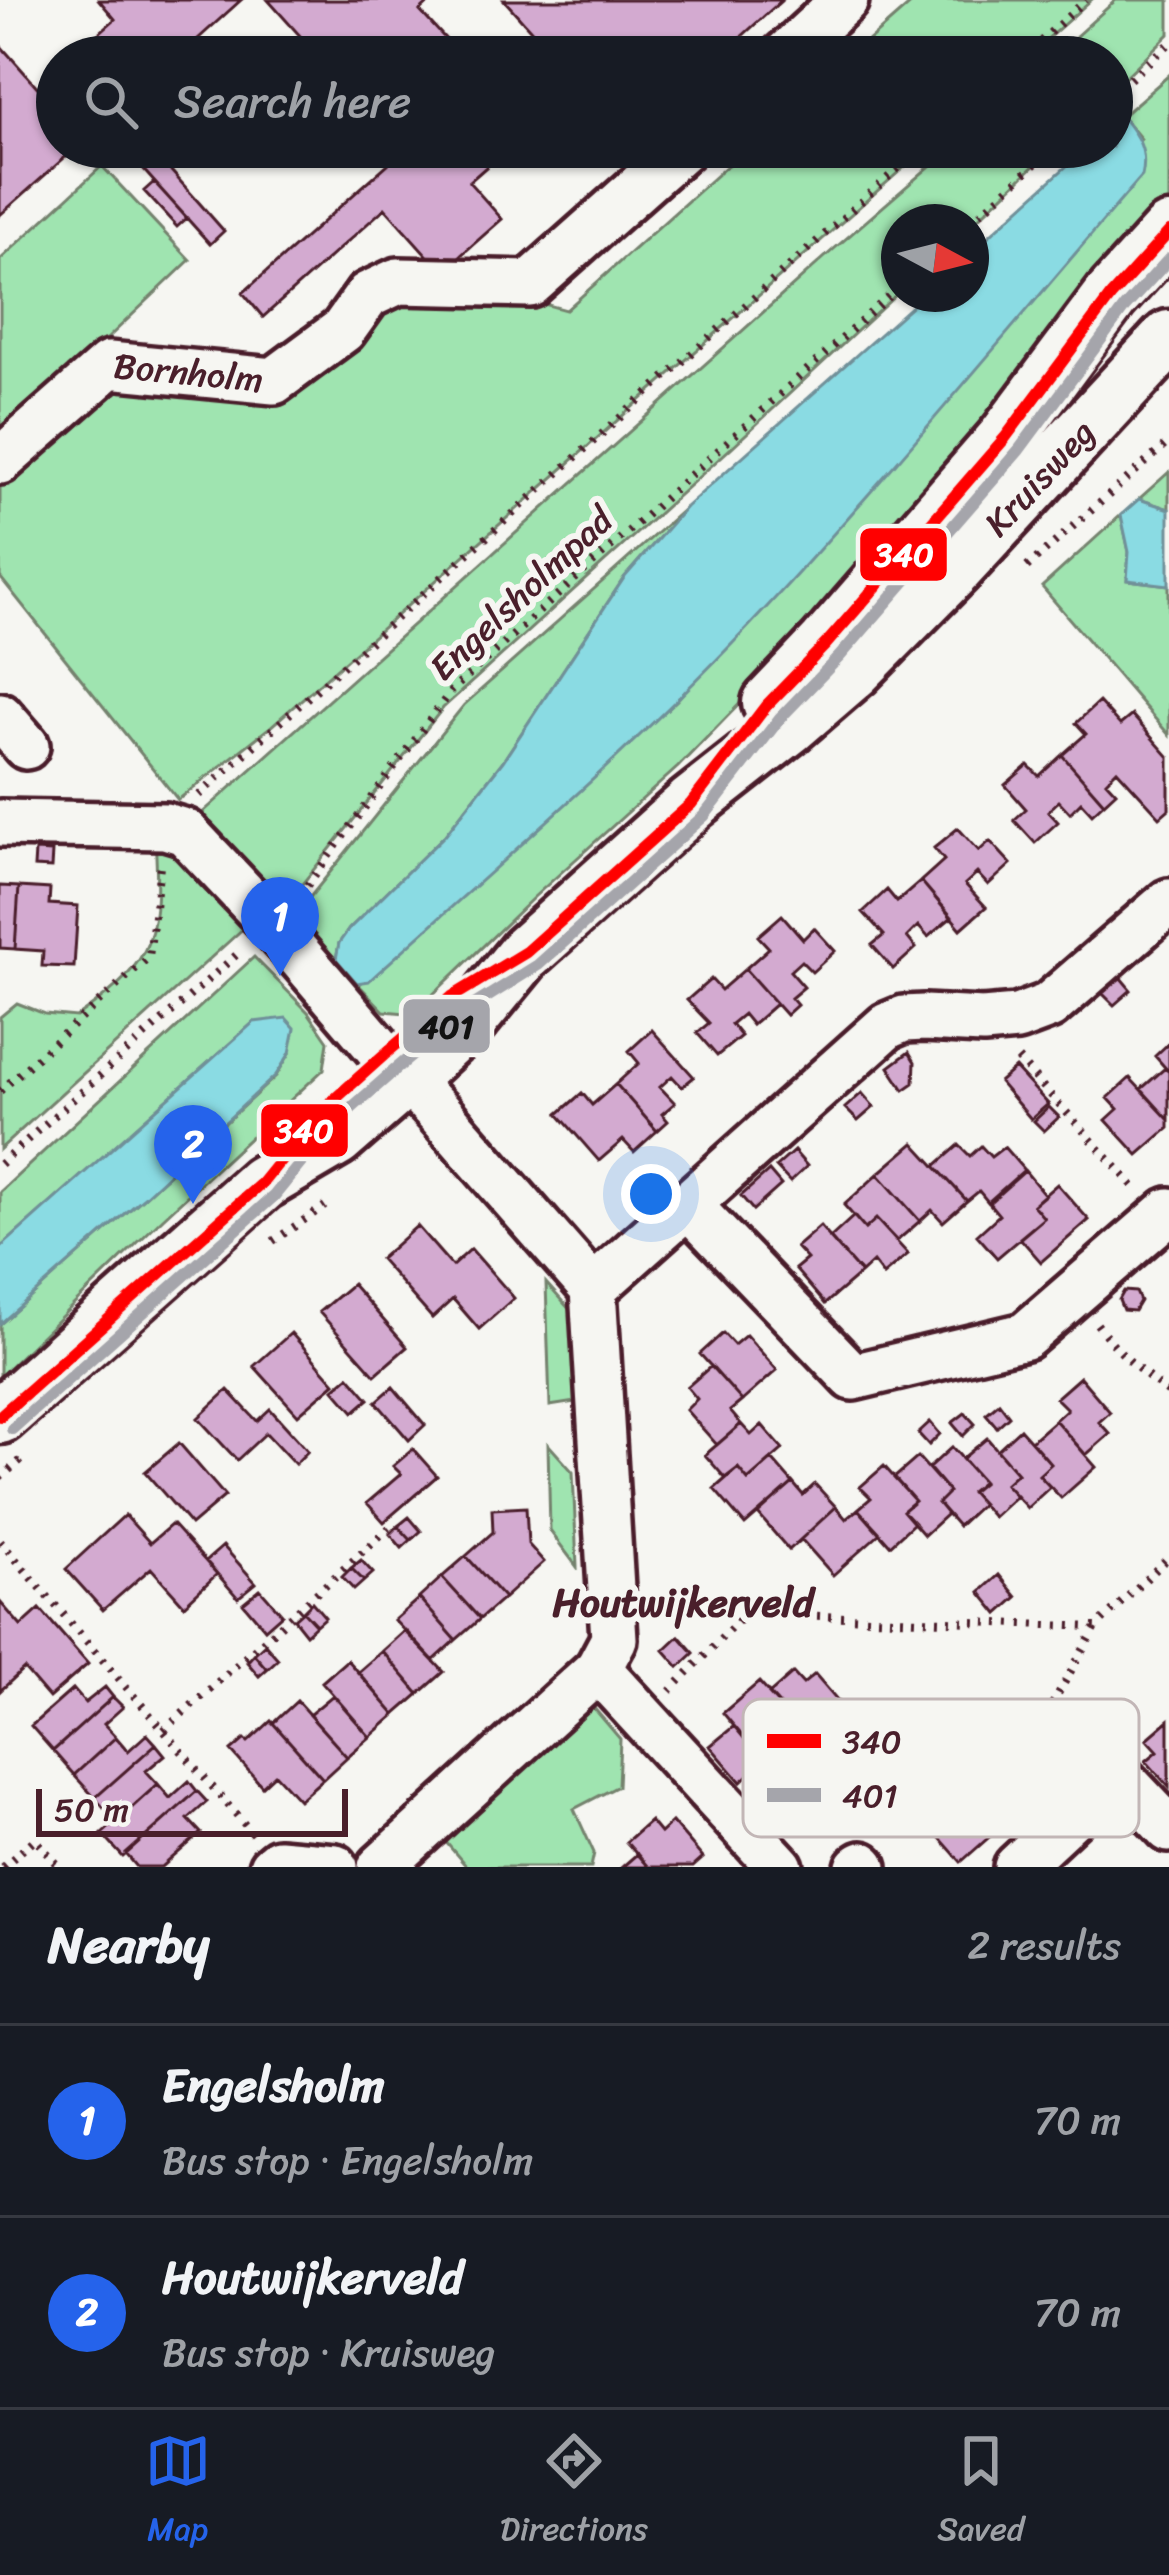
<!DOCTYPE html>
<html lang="en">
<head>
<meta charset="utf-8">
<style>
	:root { --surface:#171b24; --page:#20242c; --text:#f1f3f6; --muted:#9ea1a6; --line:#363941; --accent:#2563eb }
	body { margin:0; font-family:Sriracha,sans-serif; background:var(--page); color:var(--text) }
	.compass { position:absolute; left:881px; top:204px; width:108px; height:108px; border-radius:50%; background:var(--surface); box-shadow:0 3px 9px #0004; rotate:97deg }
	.scale { position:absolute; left:36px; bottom:30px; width:312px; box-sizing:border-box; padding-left:12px; border:6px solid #4a1f2b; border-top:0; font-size:33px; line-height:42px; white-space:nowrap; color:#4a1f2b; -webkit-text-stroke:9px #f6f6f2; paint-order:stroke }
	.you { position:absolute; left:651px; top:1194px; width:42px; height:42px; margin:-30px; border:9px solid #fff; border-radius:50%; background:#1a73e8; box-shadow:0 0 0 18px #1a73e833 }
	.badge { display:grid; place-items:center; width:78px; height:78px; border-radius:50%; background:var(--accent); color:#fff; font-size:39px; font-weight:700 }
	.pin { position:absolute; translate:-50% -99px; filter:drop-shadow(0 3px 6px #0008) }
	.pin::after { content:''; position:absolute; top:63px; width:42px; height:36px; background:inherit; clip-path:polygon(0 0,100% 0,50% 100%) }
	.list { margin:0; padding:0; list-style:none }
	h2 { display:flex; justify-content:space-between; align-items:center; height:156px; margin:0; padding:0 48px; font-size:51px }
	h2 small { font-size:39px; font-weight:400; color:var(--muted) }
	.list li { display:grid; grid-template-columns:78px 1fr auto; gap:36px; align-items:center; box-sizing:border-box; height:192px; padding:0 48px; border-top:3px solid var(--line) }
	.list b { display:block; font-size:45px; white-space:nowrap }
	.list p { margin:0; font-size:39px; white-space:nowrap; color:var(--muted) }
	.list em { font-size:39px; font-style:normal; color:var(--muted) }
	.icon { flex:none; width:66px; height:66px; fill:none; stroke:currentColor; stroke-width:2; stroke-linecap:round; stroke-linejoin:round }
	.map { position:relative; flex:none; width:1169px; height:1867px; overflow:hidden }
	.search { position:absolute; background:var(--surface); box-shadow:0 3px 9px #0004; left:36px; right:36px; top:36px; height:132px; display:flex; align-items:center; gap:30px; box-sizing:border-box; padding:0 42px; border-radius:66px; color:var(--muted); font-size:45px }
	.sheet { height:540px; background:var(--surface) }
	nav { display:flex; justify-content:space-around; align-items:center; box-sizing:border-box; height:168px; border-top:3px solid var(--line); background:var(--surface); font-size:33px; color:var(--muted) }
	nav a { display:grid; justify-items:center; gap:6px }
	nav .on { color:var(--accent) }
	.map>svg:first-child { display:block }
	.green { fill:#9fe4b0; stroke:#74826e; stroke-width:3 }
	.water { fill:#8adbe3; stroke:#709099; stroke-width:3 }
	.building { fill:#d3aad0; stroke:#4a1f2b; stroke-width:3 }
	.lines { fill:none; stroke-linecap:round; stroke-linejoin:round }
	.minor-casing { stroke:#4a1f2b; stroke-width:54 }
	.tertiary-casing { stroke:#4a1f2b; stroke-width:63 }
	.path { stroke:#4a1f2b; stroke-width:8; stroke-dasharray:3 9; stroke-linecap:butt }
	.minor { stroke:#f6f6f2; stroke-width:45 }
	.tertiary { stroke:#f6f6f2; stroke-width:54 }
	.bus-1-casing { stroke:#f6f6f2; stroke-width:21 }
	.bus-2-casing { stroke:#f6f6f2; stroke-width:21 }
	.bus-1 { stroke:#f00; stroke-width:12 }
	.bus-2 { stroke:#a5a5ab; stroke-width:12 }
	.labels { text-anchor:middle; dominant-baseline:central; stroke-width:12; stroke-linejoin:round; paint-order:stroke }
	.street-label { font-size:36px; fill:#4a1f2b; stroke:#f6f6f2 }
	.neighbourhood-label { font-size:39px; font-weight:bold; fill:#4a1f2b; stroke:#f6f6f2 }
	.key { fill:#f6f6f2; stroke:#c2b6b6; stroke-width:3 }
	.key-label { font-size:33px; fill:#4a1f2b }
	.line-badge { stroke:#f6f6f2; stroke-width:4.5 }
	.badge-label { font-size:33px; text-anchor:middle; font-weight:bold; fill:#fff }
	.pale-badge-label { font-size:33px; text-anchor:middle; font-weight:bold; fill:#111 }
</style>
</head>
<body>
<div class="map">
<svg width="1169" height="1867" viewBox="0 0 1169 1867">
	<rect width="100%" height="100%" fill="#f6f6f2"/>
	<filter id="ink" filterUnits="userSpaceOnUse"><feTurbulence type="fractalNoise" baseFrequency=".00833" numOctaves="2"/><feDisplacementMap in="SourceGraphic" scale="24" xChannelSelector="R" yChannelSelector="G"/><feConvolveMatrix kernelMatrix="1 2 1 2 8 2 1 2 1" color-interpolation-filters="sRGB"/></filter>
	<g filter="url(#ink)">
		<path class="green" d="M 915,0 L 1091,0 L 1027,57 L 850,57 Z
			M 1116,0 L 1169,0 L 1169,34 L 1112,90 L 1112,57 L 1053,57 Z
			M 1169,75 L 1169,203 L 1119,263 L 804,638 L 678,767 L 534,897 L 425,1002 L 406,1013 L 384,1011 L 357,983 L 369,980 L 677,700 L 1141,139 L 1122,116 Z
			M 748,147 L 927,147 L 269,728 L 178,800 L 0,577 L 0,479 L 117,371 L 291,387 L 379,309 L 508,294 L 566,310 Z
			M 952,147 L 1054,147 L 971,225 L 971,222 L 899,222 L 899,292 L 731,448 L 443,708 L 283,908 L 200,815 L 834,249 Z
			M 102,166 L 190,260 L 30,412 L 0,431 L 0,260 Z
			M 1169,472 L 1169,509 L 1139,499 Z
			M 686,507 L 624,578 L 503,761 L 445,835 L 349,929 L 339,943 L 336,959 L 295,916 L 464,705 Z
			M 1121,515 L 1129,552 L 1127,580 L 1169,585 L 1169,735 L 1042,587 Z
			M 155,834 L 164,835 L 247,925 L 0,1149 L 0,1017 L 17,1003 L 45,1014 L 76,1017 C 160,960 160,931 155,834 Z
			M 254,957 L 308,1012 L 328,1041 L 324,1069 L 163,1218 L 0,1376 L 0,1324 L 143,1198 L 276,1076 L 290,1053 L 254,1022 L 0,1248 L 0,1192 Z
			M 546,1283 L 571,1311 L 575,1402 L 550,1406 Z
			M 548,1444 L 573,1472 L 577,1567 L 550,1531 Z
			M 587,1700 L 620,1739 L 618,1786 L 574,1809 L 594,1853 L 591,1867 L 467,1867 L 438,1833 Z"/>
		<path class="water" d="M 1122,116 C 1138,136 1148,151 1142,176 C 1017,320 896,468 766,608 C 643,741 504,859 369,981 L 357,983 L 336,959 L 339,943 L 349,929 L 445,835 L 503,761 L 624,578 L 686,507 L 925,294 L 971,294 L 971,252 L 1088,147 L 1112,147 L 1112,126 Z
			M 1139,499 L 1169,509 L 1169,585 L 1127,580 L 1129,552 L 1121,515 Z
			M 286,1018 L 295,1028 L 290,1053 L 276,1075 L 143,1198 L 0,1324 L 0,1248 L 254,1022 Z"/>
		<path class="building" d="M 99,0 L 241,0 L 178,57 L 72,57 L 115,19 Z
			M 268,0 L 432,0 L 420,11 L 462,57 L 319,57 Z
			M 504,0 L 782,0 L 719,57 L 555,57 Z
			M 0,45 L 48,99 L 55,92 L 57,94 L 57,147 L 87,147 L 91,152 L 80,162 L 71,152 L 0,215 Z
			M 57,68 L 57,94 L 44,79 Z
			M 123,147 L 150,147 L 224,231 L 210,244 Z
			M 150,147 L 186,147 L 166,165 Z
			M 378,147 L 509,147 L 469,182 L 502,219 L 442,272 L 385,208 L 263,317 L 243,293 L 390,162 Z
			M 154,182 L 187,218 L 177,227 L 144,191 Z
			M 1099,702 L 1120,725 L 1132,715 L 1169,757 L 1169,809 L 1160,817 L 1117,770 L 1106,781 L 1116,792 L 1104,803 L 1062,755 L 1086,734 L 1076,723 Z
			M 1062,755 L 1104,803 L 1092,814 L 1081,802 L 1070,813 L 1059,801 L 1048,811 L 1058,822 L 1035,843 L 1014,820 L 1026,809 L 1005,785 L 1028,765 L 1039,776 Z
			M 958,828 L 979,851 L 990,841 L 1011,864 L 988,885 L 977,873 L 965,884 L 986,907 L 961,929 L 921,881 L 944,860 L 934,848 Z
			M 35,851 L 52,852 L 51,868 L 34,867 Z
			M 921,881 L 952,917 L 928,937 L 918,926 L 907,937 L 916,948 L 893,969 L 872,945 L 884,935 L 863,912 L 887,890 L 897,902 Z
			M 0,886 L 19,887 L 15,949 L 0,948 Z
			M 19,887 L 50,889 L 49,904 L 78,906 L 74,967 L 42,966 L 43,951 L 15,949 Z
			M 782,915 L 803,939 L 814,928 L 835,951 L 812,972 L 801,961 L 790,971 L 804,987 L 791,998 L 797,1005 L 786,1015 L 745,969 L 769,948 L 758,936 Z
			M 745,969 L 776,1004 L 752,1025 L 743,1014 L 731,1024 L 741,1036 L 717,1056 L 697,1033 L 709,1023 L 687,1000 L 711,979 L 721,990 Z
			M 1120,977 L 1131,990 L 1114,1005 L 1102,993 Z
			M 652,1030 L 694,1077 L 682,1087 L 672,1076 L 660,1087 L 675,1103 L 662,1114 L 668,1121 L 657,1131 L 616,1084 L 639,1063 L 629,1051 Z
			M 1169,1043 L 1169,1072 L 1155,1056 Z
			M 909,1052 L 915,1062 L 914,1083 L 904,1090 L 889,1067 Z
			M 1015,1068 L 1048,1104 L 1031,1119 L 999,1082 Z
			M 1165,1068 L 1169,1072 L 1169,1120 L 1141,1089 Z
			M 1130,1078 L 1169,1120 L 1169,1128 L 1138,1155 L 1106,1120 L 1118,1109 L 1108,1098 Z
			M 616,1084 L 657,1131 L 634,1152 L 623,1140 L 599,1161 L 558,1114 L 582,1093 L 592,1105 Z
			M 862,1093 L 874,1107 L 858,1121 L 845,1108 Z
			M 1049,1107 L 1059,1117 L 1044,1131 L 1034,1121 Z
			M 914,1143 L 967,1201 L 943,1222 L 932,1210 L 920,1221 L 878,1174 Z
			M 959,1145 L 970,1156 L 981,1146 L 991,1157 L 1004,1147 L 1024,1170 L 988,1202 L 979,1191 L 967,1201 L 935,1166 Z
			M 794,1151 L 807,1166 L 790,1182 L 776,1167 Z
			M 769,1171 L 781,1185 L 753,1210 L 741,1196 Z
			M 1025,1171 L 1045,1195 L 1033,1205 L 1044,1218 L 997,1258 L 977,1235 L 999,1215 L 989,1203 Z
			M 878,1174 L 920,1221 L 897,1241 L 876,1219 L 865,1229 L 844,1205 Z
			M 1057,1184 L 1089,1220 L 1041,1262 L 1020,1238 L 1044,1218 L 1033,1205 Z
			M 854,1216 L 865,1229 L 876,1219 L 908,1254 L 883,1275 L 873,1262 L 861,1273 L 830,1238 Z
			M 417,1226 L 452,1266 L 471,1249 L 514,1298 L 479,1329 L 453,1299 L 432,1318 L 380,1259 Z
			M 820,1226 L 861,1273 L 825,1304 L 795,1269 L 807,1259 L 796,1247 Z
			M 352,1284 L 407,1347 L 375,1375 L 319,1312 Z
			M 1124,1291 L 1136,1292 L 1140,1301 L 1134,1311 L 1123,1310 L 1119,1300 Z
			M 291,1333 L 335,1383 L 298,1415 L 254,1366 Z
			M 723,1333 L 734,1345 L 746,1335 L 777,1370 L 742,1401 L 700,1354 Z
			M 711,1366 L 742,1401 L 730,1411 L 741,1424 L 717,1445 L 686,1410 L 697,1399 L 687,1387 Z
			M 349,1376 L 369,1399 L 354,1412 L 334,1389 Z
			M 1080,1377 L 1110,1412 L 1099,1422 L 1110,1434 L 1086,1455 L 1055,1420 L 1067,1409 L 1056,1398 Z
			M 393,1387 L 425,1425 L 409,1440 L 376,1402 Z
			M 228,1390 L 257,1421 L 270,1409 L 308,1451 L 295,1464 L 266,1433 L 237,1460 L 198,1418 Z
			M 999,1403 L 1009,1416 L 997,1427 L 986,1414 Z
			M 965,1413 L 975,1424 L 963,1436 L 952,1423 Z
			M 1055,1420 L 1096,1467 L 1061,1498 L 1039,1475 L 1051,1464 L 1031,1441 Z
			M 930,1422 L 940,1434 L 929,1445 L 918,1433 Z
			M 741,1424 L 751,1435 L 762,1425 L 783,1449 L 748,1480 L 738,1468 L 725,1478 L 705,1455 Z
			M 1020,1429 L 1051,1464 L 1039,1475 L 1050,1487 L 1027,1508 L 1005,1484 L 1017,1473 L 997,1450 Z
			M 987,1438 L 1017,1473 L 1005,1484 L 1016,1496 L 993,1517 L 971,1492 L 983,1482 L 962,1459 Z
			M 179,1443 L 225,1496 L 191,1525 L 145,1472 Z
			M 952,1447 L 983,1482 L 971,1492 L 982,1504 L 958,1526 L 938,1503 L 949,1492 L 929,1468 Z
			M 413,1449 L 437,1476 L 384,1522 L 367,1503 L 401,1474 L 393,1466 Z
			M 918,1457 L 949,1492 L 938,1503 L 947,1514 L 924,1535 L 903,1511 L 915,1501 L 894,1478 Z
			M 772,1459 L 793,1483 L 745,1525 L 714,1489 L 738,1468 L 748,1480 Z
			M 884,1466 L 915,1501 L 903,1511 L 914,1523 L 890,1545 L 858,1509 L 871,1498 L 860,1487 Z
			M 793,1483 L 803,1495 L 815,1484 L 836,1507 L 789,1550 L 758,1514 Z
			M 526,1507 L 528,1544 L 544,1562 L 504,1598 L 466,1556 L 493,1532 L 492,1509 Z
			M 836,1507 L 846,1519 L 858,1509 L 880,1533 L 833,1575 L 801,1539 Z
			M 125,1515 L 150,1543 L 172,1524 L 217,1574 L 184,1605 L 151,1568 L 103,1610 L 66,1569 Z
			M 409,1517 L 421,1531 L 411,1540 L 398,1526 Z
			M 398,1526 L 411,1540 L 402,1548 L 390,1534 Z
			M 223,1546 L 256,1583 L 238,1598 L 206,1561 Z
			M 466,1556 L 504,1598 L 480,1619 L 442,1577 Z
			M 361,1560 L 373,1573 L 364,1581 L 351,1568 Z
			M 351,1568 L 364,1581 L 354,1590 L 342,1577 Z
			M 999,1575 L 1017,1597 L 998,1614 L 980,1592 Z
			M 442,1577 L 480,1619 L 456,1640 L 419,1598 Z
			M 260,1589 L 282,1614 L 265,1629 L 243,1603 Z
			M 419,1598 L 456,1640 L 433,1661 L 394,1620 Z
			M 0,1602 L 21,1626 L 40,1609 L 88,1664 L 49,1698 L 24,1669 L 0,1691 Z
			M 312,1602 L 325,1617 L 316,1625 L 303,1611 Z
			M 303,1611 L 316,1625 L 306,1634 L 294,1619 Z
			M 405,1630 L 444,1672 L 419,1694 L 382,1651 Z
			M 679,1636 L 694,1653 L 679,1667 L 664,1650 Z
			M 265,1644 L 278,1659 L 267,1669 L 254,1654 Z
			M 382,1651 L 419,1694 L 395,1715 L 358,1672 Z
			M 254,1654 L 267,1669 L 259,1676 L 247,1662 Z
			M 347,1660 L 395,1715 L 370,1737 L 322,1682 Z
			M 793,1673 L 803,1684 L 815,1674 L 846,1710 L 823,1731 L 813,1719 L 801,1729 L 769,1694 Z
			M 759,1682 L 801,1729 L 776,1752 L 755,1728 L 744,1738 L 723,1713 Z
			M 105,1687 L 113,1697 L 53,1751 L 31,1726 L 73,1689 L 85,1703 Z
			M 333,1695 L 370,1737 L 347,1757 L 309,1715 Z
			M 113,1697 L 123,1707 L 104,1724 L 116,1737 L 74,1775 L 53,1751 Z
			M 297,1701 L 347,1757 L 323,1779 L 273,1723 Z
			M 1169,1720 L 1169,1787 L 1146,1761 L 1158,1751 L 1147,1739 Z
			M 271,1721 L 323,1779 L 299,1800 L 275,1774 L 262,1786 L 231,1751 L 245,1739 L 248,1742 Z
			M 734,1726 L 744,1738 L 755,1728 L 786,1763 L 764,1783 L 753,1771 L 741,1782 L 710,1746 Z
			M 147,1734 L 156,1744 L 95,1798 L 74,1775 L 116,1737 L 128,1751 Z
			M 156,1744 L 165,1755 L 146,1771 L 158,1784 L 116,1822 L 95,1798 Z
			M 189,1781 L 197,1791 L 123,1857 L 102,1834 L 158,1784 L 170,1798 Z
			M 977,1785 L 998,1808 L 986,1819 L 996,1831 L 961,1862 L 940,1838 L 952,1829 L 941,1817 Z
			M 197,1791 L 207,1802 L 188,1819 L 201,1833 L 162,1867 L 137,1867 L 126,1854 Z
			M 650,1821 L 660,1833 L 672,1822 L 703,1858 L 693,1867 L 648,1867 L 626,1842 Z
			M 637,1854 L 648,1867 L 622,1867 Z"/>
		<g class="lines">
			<g class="minor-casing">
				<g id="minor">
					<path d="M 783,57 L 845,0"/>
					<path id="s1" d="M 0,461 L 109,365 L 274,381 L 343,330 L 368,295 L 398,281 L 530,284 L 684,147"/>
					<path d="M 0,716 L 26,746"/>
					<path d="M 0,823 L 165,826 L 185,832 L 272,924 L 384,1055 L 439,1113 L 593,1289 L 614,1639 L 598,1669"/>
					<path d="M 688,1205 L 853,1377 L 1025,1336 L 1169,1211"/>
					<path d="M 593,1289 L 887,1026 L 904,1019 L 924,1018 L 983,1021 L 1017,1018 L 1049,1006 L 1169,902"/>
					<path d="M 272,1867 L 278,1862 L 335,1867"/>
					<path d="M 381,1867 L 598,1669 L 780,1867"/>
					<path d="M 859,1867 L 862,1865 L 864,1867"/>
					<path d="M 1017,1867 L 1117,1774 L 1169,1829"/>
				</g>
			</g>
			<g class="tertiary-casing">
				<g id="tertiary">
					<path d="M 770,703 L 826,644 L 1005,438 L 1111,296 L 1169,232"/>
					<path id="s2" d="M 0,1416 L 262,1183 L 337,1139 L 406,1079 L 472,1018 L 526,952 L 691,804 L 789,727 L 854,671 L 958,566 L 1169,338"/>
				</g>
			</g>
			<path class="path" d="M 1023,57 L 1086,0
				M 1112,95 L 1169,44
				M 971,222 L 1054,147
				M 1027,567 L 1169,442
				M 199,795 L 922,147
				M 300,895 L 451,691 L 899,287
				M 1018,1059 L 1137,1190
				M 0,1091 L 149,957 L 160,866
				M 0,1164 L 242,950
				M 273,1241 L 325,1206
				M 1097,1324 C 1118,1352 1141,1373 1169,1393
				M 0,1478 L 21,1460
				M 0,1541 L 253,1834
				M 670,1691 L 746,1613 L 1096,1627 L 1169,1557
				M 164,1730 L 389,1528
				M 1089,1747 L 1050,1708 L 1096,1627
				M 3,1867 L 35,1839 L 60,1867"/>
			<use href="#minor" class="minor"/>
			<use href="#tertiary" class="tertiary"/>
			<g class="bus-1-casing">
				<path id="bus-1" d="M 0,1416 L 262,1183 L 317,1115 L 384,1055 L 452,997 L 526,952 L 691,804 L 766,706 L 826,644 L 1005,438 L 1111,296 L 1169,232"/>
			</g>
			<g class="bus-2-casing">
				<path id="bus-2" d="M 12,1429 L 274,1196 L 330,1127 L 396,1069 L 463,1012 L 538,965 L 704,816 L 780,718 L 840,656 L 1019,450 L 1125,307 L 1169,259"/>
			</g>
			<use href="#bus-1" class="bus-1"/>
			<use href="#bus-2" class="bus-2"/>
		</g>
	</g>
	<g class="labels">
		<g class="street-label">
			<text stroke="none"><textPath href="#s1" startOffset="225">Bornholm</textPath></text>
			<text stroke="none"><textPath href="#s2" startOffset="1404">Kruisweg</textPath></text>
			<text transform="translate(521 594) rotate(-43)">Engelsholmpad</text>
		</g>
		<g class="neighbourhood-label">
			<text x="683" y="1602">Houtwijkerveld</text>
		</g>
	</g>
	<rect x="743" y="1699" width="396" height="138" rx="18" class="key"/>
	<rect x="767" y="1734" width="54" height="14" fill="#f00"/>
	<rect x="767" y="1788" width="54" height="14" fill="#a5a5ab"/>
	<g class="key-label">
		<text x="842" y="1753">340</text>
		<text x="842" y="1807">401</text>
	</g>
	<g class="line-badge">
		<rect x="858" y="526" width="91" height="57" rx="12" fill="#f00"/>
		<rect x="401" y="997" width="91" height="58" rx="12" fill="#a5a5ab"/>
		<rect x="259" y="1102" width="91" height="57" rx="12" fill="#f00"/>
	</g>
	<g class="badge-label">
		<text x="904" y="566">340</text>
		<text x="304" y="1142">340</text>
	</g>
	<g class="pale-badge-label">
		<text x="446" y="1038">401</text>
	</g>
</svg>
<svg class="compass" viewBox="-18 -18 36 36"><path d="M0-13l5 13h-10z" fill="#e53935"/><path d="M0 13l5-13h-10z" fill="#9ea1a6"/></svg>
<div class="scale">50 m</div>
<div class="you"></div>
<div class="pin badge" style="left:280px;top:976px">1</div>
<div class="pin badge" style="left:193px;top:1204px">2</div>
<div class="search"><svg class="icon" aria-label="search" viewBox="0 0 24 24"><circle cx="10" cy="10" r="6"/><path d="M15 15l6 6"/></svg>Search here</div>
</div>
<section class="sheet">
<h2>Nearby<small>2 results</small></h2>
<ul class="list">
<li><span class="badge">1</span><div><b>Engelsholm</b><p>Bus stop · Engelsholm</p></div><em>70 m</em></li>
<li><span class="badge">2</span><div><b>Houtwijkerveld</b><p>Bus stop · Kruisweg</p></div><em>70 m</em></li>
</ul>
</section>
<nav>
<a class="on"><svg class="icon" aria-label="map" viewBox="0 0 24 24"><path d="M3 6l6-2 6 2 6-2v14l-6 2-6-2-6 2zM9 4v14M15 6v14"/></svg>Map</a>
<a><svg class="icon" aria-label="directions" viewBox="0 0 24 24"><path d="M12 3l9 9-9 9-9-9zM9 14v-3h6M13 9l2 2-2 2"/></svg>Directions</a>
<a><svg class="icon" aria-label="saved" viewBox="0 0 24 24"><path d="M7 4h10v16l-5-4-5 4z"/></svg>Saved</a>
</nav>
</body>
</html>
